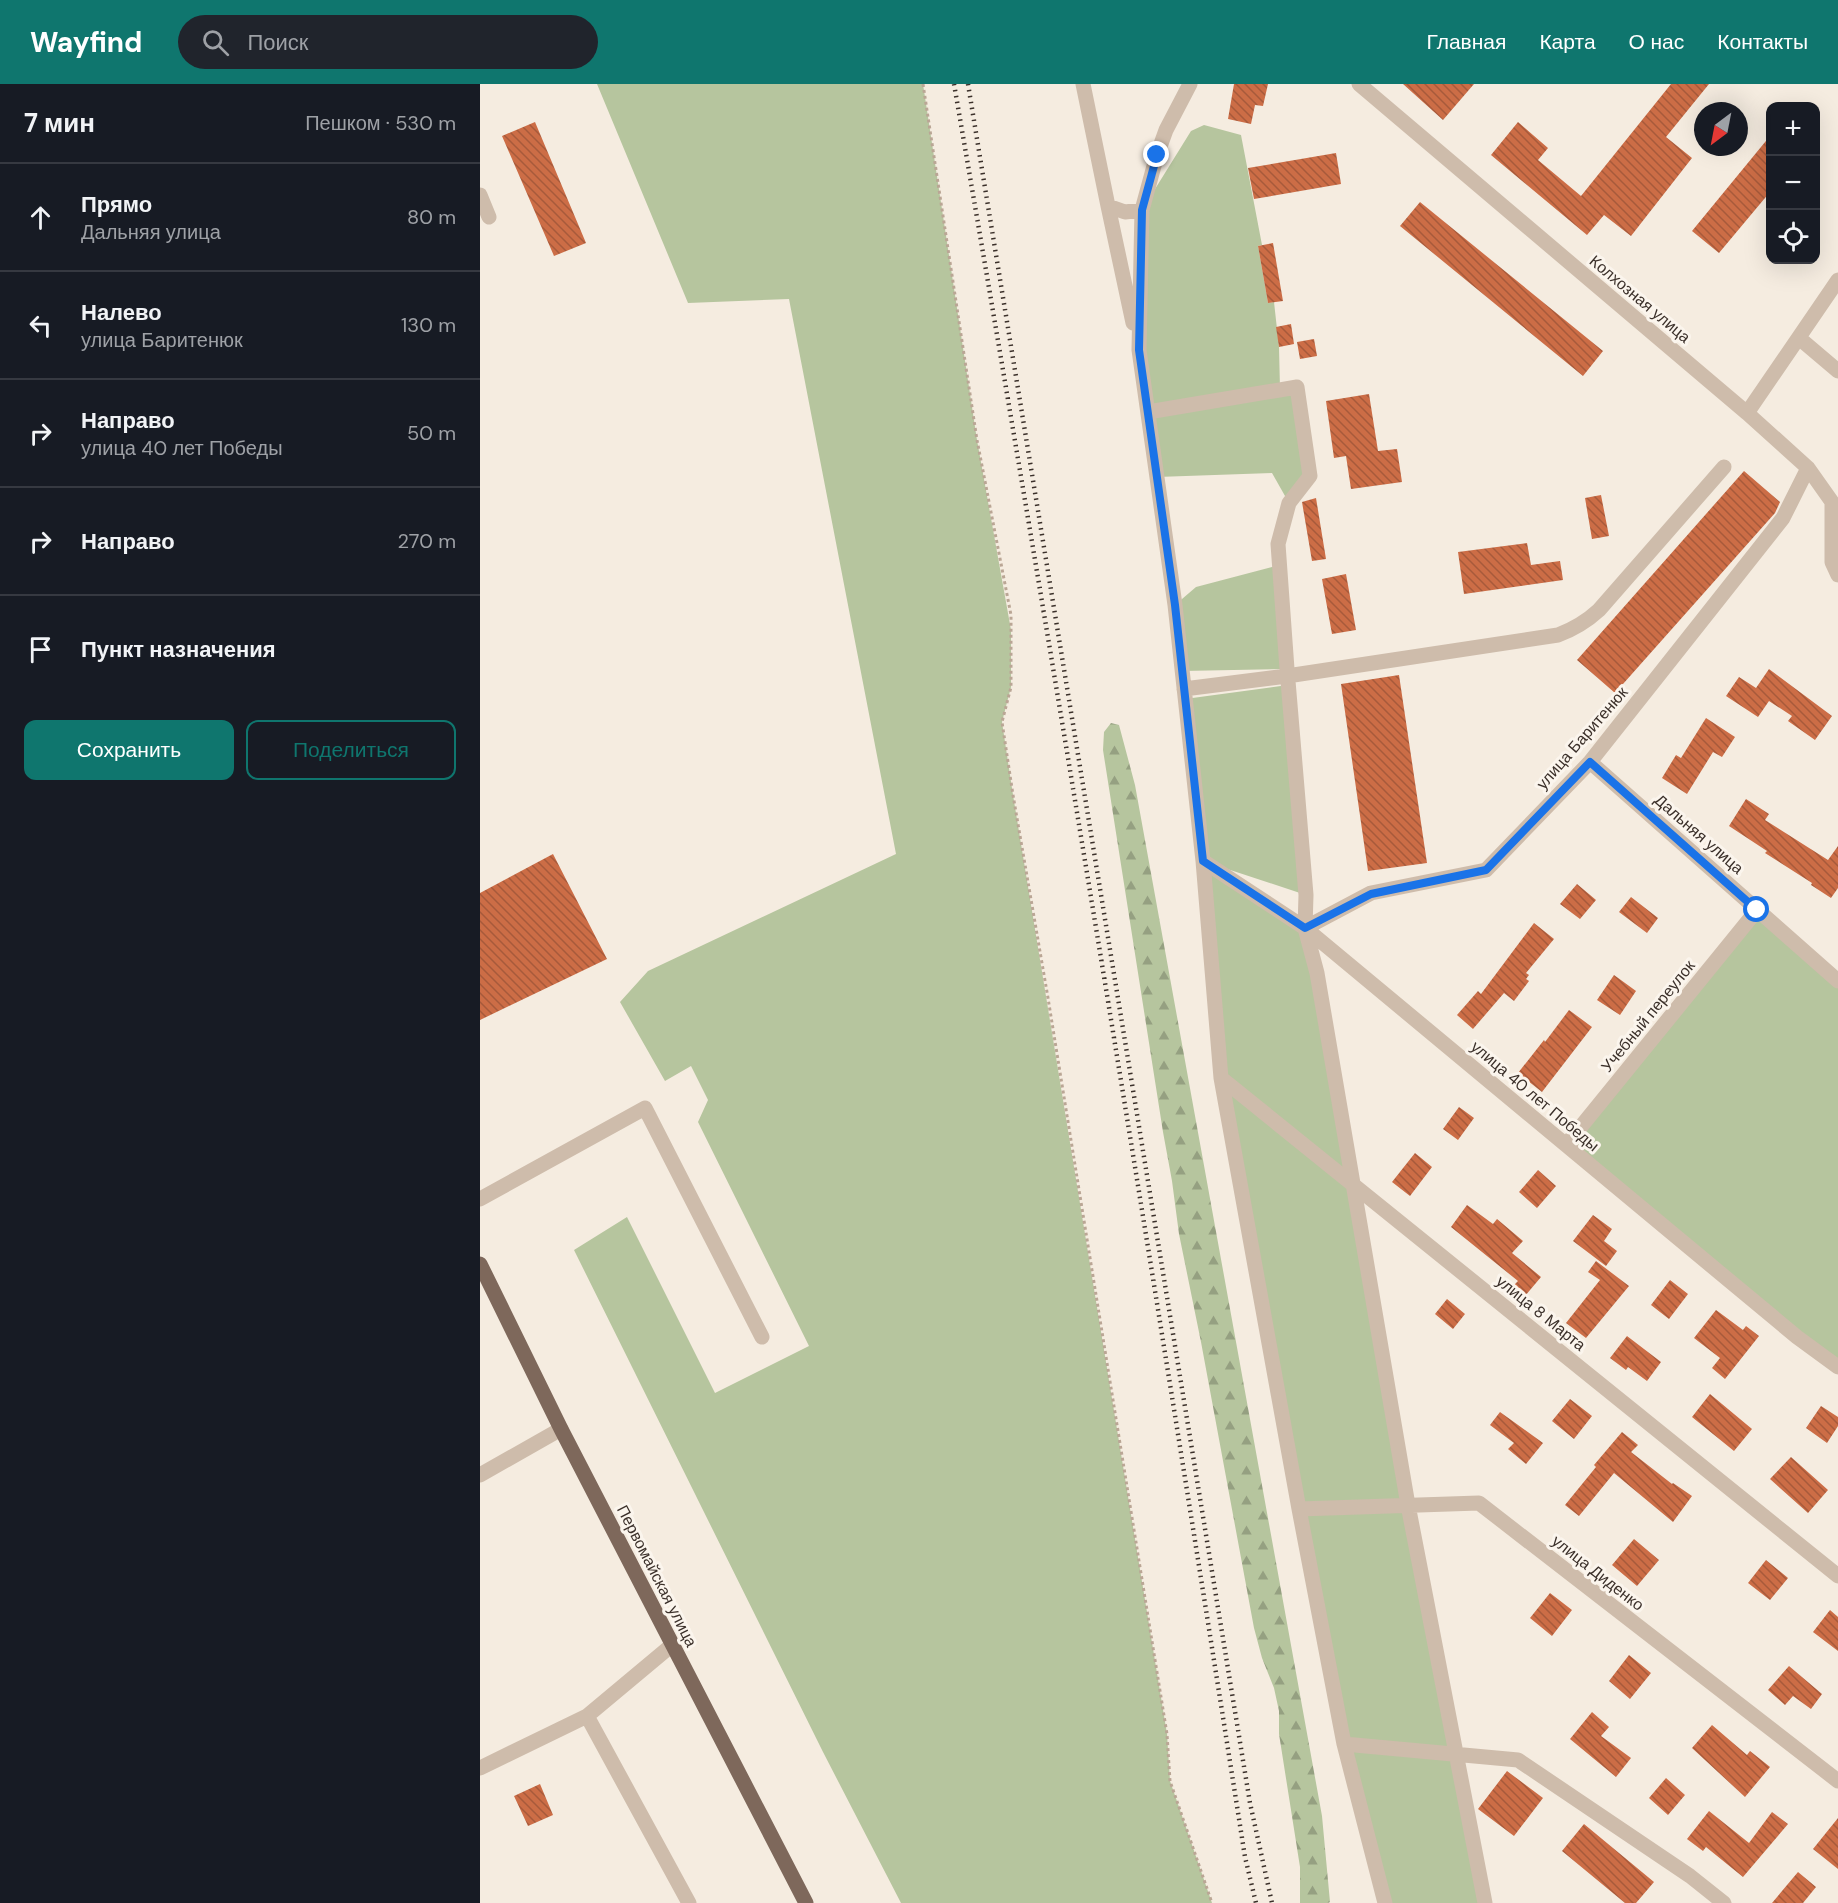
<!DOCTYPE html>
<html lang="ru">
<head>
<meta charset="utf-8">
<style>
	:root { --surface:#171b24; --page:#20242c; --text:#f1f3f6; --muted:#9ea1a6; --line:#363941; --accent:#0f766e }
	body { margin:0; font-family:"DM Sans",sans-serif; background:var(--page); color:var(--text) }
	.controls { position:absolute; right:18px; top:18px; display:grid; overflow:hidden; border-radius:12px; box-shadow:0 6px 24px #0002 }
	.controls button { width:54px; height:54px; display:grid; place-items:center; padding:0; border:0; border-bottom:2px solid var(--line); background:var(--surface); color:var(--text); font:30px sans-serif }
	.compass { position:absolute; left:1214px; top:18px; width:54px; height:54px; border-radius:50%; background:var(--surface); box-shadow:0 6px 24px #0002; rotate:212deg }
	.stop { position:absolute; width:18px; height:18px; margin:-14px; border:4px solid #1a73e8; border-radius:50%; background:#fff }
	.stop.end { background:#1a73e8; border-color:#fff; box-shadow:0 2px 6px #0008 }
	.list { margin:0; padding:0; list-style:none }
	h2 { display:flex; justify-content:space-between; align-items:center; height:78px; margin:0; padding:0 24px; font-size:26px }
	h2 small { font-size:20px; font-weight:400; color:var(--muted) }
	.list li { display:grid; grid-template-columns:39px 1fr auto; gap:18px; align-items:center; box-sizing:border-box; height:108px; padding:0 24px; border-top:2px solid var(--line) }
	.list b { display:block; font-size:22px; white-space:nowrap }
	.list p { margin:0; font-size:20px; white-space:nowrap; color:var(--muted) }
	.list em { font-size:20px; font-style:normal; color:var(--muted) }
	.actions { display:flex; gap:12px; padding:18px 24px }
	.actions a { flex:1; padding:14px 0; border:2px solid var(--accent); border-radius:12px; text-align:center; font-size:21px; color:var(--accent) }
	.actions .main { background:var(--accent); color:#fff }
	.icon { flex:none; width:33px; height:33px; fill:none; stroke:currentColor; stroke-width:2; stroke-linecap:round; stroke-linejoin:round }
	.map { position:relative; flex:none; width:1358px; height:1819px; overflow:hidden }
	header { display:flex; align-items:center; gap:36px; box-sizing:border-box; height:84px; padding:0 30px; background:var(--accent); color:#fff }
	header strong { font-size:28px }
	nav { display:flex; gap:33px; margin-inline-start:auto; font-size:21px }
	.search { width:420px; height:54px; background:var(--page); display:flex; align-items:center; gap:15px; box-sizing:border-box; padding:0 21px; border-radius:33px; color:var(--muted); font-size:22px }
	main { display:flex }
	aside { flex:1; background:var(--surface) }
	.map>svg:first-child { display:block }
	.green { fill:#b6c59e }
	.forest { fill:url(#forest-firs) }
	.building { fill:url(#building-back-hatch) }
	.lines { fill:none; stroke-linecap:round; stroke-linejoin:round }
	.path { stroke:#baa695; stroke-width:3; stroke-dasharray:3 3; stroke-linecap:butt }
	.minor { stroke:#cebcab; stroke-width:15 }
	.major { stroke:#7e685b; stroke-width:15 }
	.rail { stroke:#3b302a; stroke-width:4.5; stroke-dasharray:1.5 4.5; stroke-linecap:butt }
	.route { stroke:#1a73e8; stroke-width:8 }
	.labels { text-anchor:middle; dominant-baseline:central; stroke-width:6; stroke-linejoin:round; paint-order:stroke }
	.street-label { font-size:16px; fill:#3b302a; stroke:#fbf5ed }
</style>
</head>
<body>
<header>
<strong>Wayfind</strong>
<div class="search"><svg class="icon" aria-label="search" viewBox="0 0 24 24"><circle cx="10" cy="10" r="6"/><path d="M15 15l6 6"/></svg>Поиск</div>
<nav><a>Главная</a><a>Карта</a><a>О нас</a><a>Контакты</a></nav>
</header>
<main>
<aside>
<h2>7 мин<small>Пешком · 530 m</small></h2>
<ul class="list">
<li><svg class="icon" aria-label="ahead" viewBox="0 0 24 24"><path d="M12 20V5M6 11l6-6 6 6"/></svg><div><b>Прямо</b><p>Дальняя улица</p></div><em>80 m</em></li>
<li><svg class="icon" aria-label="left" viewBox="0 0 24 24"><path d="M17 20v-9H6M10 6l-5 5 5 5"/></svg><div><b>Налево</b><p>улица Баритенюк</p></div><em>130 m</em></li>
<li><svg class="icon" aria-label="right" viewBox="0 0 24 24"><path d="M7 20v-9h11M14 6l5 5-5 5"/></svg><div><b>Направо</b><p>улица 40 лет Победы</p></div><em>50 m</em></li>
<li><svg class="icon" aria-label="right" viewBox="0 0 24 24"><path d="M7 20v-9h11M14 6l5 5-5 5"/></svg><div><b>Направо</b></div><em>270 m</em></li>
<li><svg class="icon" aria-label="arrive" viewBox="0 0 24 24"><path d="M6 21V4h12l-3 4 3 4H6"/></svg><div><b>Пункт назначения</b></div></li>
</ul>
<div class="actions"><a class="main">Сохранить</a><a>Поделиться</a></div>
</aside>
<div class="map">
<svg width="1358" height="1819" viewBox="0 0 1358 1819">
	<defs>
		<pattern id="forest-firs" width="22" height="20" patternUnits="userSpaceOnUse" patternTransform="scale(1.5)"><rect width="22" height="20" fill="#b6c59e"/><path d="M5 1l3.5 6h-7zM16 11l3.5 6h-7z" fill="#95a081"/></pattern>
		<pattern id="building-back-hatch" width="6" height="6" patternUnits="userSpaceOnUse" patternTransform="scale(1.5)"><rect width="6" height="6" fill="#cc6d46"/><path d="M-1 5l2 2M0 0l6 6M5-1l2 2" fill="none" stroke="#a75a3b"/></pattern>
	</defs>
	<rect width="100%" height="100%" fill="#f5ece0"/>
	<path class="green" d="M 117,0 L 443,0 L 497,356 L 531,546 L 531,603 L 522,638 L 533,711 L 687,1650 L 690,1697 L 732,1819 L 421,1819 L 343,1668 L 94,1166 L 147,1133 L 235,1309 L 329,1262 L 218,1038 L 228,1016 L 211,982 L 185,997 L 140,918 L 168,887 L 416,770 L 309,215 L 208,219 Z
		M 724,41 L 761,51 L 782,161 L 778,162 L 788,219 L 794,218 L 799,263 L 800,305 L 817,303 L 830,392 L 809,419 L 792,389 L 677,393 L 659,266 L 662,126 L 711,47 Z
		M 800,481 L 807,585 L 702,587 L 695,521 L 716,503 Z
		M 808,601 L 826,811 L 726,778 L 825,844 L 1005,1819 L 905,1819 L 864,1660 L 741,994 L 705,615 Z
		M 1277,826 L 1358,897 L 1358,1283 L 1086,1061 Z"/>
	<path class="forest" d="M 631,639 L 639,641 L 655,701 L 842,1732 L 850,1818 L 848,1819 L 820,1819 L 820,1783 L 799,1650 L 799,1627 L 794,1604 L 782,1574 L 774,1544 L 721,1258 L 699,1150 L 692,1097 L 683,1048 L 623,666 L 624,648 Z"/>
	<path class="building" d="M 754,0 L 788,0 L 783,22 L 775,21 L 771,40 L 748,35 Z
		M 923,0 L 994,0 L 963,36 Z
		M 1191,0 L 1229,0 L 1186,53 L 1212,74 L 1151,152 L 1124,131 L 1107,151 L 1011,71 L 1038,38 L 1068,64 L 1058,76 L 1101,112 Z
		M 55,38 L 106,159 L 74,172 L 22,52 Z
		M 1290,52 L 1290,108 L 1239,169 L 1212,147 Z
		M 856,69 L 861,100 L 774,115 L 768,84 Z
		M 940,118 L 1123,267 L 1103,292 L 920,142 Z
		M 793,159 L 803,217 L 788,219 L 778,162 Z
		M 811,240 L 814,260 L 799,263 L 796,243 Z
		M 834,255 L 837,272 L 820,275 L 817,258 Z
		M 889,310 L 898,367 L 917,365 L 922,398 L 871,405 L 866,372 L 854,374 L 846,317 Z
		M 1264,387 L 1300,418 L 1295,429 L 1135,609 L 1097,576 Z
		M 1121,411 L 1129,452 L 1112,455 L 1105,414 Z
		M 836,414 L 846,475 L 832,477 L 822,418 Z
		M 1047,459 L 1051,481 L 1080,477 L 1083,496 L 984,510 L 978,468 Z
		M 866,490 L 876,546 L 852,550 L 842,495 Z
		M 1289,585 L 1352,632 L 1335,656 L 1308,637 L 1312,632 L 1289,617 L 1278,633 L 1246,612 L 1259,593 L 1276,604 Z
		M 919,591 L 947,779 L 888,787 L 861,600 Z
		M 1226,634 L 1255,653 L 1242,673 L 1233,668 L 1207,710 L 1182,694 L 1196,671 L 1201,674 Z
		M 1266,715 L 1289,730 L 1285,736 L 1348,776 L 1358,762 L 1358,804 L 1351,814 L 1331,801 L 1332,799 L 1285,769 L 1287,767 L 1249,742 Z
		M 73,770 L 127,875 L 0,936 L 0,809 Z
		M 1097,800 L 1116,816 L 1100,835 L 1080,820 Z
		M 1151,813 L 1178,834 L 1167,849 L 1139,828 Z
		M 1054,839 L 1074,855 L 1046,889 L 1049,891 L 1046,895 L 1049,897 L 1034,917 L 1024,909 L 993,945 L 977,931 L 998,907 L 1001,910 Z
		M 1134,891 L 1156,907 L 1140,931 L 1117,916 Z
		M 1089,926 L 1112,943 L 1062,1008 L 1038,989 L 1064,956 L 1065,958 Z
		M 979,1023 L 994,1034 L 978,1056 L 963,1045 Z
		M 935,1069 L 952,1083 L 930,1112 L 912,1098 Z
		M 1058,1086 L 1076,1102 L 1057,1124 L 1039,1108 Z
		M 987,1121 L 1013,1140 L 1017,1135 L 1043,1157 L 1032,1169 L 1061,1193 L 1045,1212 L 1033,1202 L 1038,1197 L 971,1143 Z
		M 1113,1131 L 1132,1145 L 1124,1157 L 1137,1167 L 1126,1182 L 1093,1157 Z
		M 1116,1177 L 1149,1202 L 1106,1254 L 1086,1239 L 1120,1196 L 1108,1188 Z
		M 1190,1196 L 1208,1210 L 1189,1235 L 1171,1221 Z
		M 967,1215 L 985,1230 L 973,1245 L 955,1230 Z
		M 1236,1226 L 1263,1246 L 1266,1242 L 1279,1252 L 1245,1295 L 1232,1284 L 1240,1274 L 1214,1254 Z
		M 1147,1252 L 1181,1278 L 1167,1297 L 1148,1283 L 1146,1286 L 1130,1274 Z
		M 1230,1310 L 1272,1345 L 1254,1367 L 1212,1333 Z
		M 1090,1315 L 1112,1332 L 1094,1355 L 1072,1337 Z
		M 1341,1322 L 1358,1333 L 1358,1342 L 1347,1359 L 1326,1344 Z
		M 1020,1328 L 1063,1359 L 1046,1380 L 1028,1365 L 1034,1359 L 1010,1341 Z
		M 1142,1348 L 1158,1361 L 1151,1368 L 1192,1400 L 1193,1399 L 1212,1412 L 1193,1438 L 1134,1389 L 1099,1432 L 1085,1421 L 1116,1383 L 1114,1381 Z
		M 1311,1373 L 1348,1406 L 1328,1429 L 1290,1395 Z
		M 1154,1455 L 1179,1476 L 1157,1502 L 1132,1481 Z
		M 1286,1476 L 1308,1494 L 1290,1516 L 1268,1499 Z
		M 1070,1509 L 1092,1526 L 1072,1552 L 1050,1534 Z
		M 1350,1526 L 1358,1533 L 1358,1567 L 1333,1548 Z
		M 1149,1571 L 1171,1589 L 1150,1615 L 1129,1597 Z
		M 1309,1582 L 1342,1610 L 1331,1625 L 1313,1612 L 1305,1621 L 1288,1606 Z
		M 1112,1628 L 1129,1643 L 1121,1652 L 1151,1674 L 1136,1693 L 1090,1655 Z
		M 1232,1641 L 1267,1671 L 1270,1667 L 1290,1683 L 1265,1713 L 1212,1664 Z
		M 1027,1687 L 1063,1714 L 1034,1752 L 998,1725 Z
		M 1186,1694 L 1205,1711 L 1188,1731 L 1169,1714 Z
		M 60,1700 L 73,1731 L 48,1742 L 34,1712 Z
		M 1229,1727 L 1269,1759 L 1292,1728 L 1308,1740 L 1263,1793 L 1226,1763 L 1223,1767 L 1207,1755 Z
		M 1358,1734 L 1358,1785 L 1333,1765 Z
		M 1104,1740 L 1174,1798 L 1156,1819 L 1145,1819 L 1082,1767 Z
		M 1318,1788 L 1336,1803 L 1323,1819 L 1292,1819 Z"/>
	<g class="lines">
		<path class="path" d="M 443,0 L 497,356 L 531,531 L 531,603 L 522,638 L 533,711 L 568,914 L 687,1650 L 690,1697 L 732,1819"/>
		<path class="minor" d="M 603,0 L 628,122 L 645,128 L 662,126
			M 710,0 L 686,46 L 677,71 L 662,126 L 659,266 L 695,521 L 723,777 L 741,994 L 819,1425 L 864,1660 L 905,1819
			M 879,0 L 1267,329 L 1328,384 L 1352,418 L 1352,478 L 1358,491
			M 0,111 L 9,133
			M 628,122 L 653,239
			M 1319,254 L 1358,287
			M 668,328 L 817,303 L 830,392 L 809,419 L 798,460 L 807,585 L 826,811 L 825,844 L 837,889 L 928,1421 L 1005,1819
			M 1267,329 L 1358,196
			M 704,605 L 807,592 L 1078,551 C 1094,545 1106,538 1119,526 L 1244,383
			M 1110,678 L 1358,897
			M 723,777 L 825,844 L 1317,1253 L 1358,1283
			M 825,844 L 891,809 L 1006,786 L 1110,678 L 1303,434 L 1328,384
			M 741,994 L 1358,1492
			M 1086,1061 L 1277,826
			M 0,1115 L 165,1024 L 282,1253
			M 0,1391 L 81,1345
			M 819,1425 L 999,1419 L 1358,1697
			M 107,1632 L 209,1819
			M 864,1660 L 1038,1676 L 1210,1792 L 1244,1819
			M 0,1684 L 107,1632 L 192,1561"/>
		<path class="major" d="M 0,1180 L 81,1345 L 326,1819"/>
		<path class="rail" d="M 474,0 C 576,590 672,1181 765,1773 L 776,1819
			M 488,0 L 770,1719 L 792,1819"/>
	</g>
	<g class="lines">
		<path class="route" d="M 677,71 L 662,126 L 659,266 L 695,521 L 723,777 L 825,844 L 891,810 L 1006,786 L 1110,678 L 1277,826"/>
	</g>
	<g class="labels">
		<g class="street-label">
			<text transform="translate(1160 215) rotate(40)">Колхозная улица</text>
			<text transform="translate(1102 654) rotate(-49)">улица Баритенюк</text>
			<text transform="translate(1219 750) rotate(41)">Дальняя улица</text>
			<text transform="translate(1168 932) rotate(-51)">Учебный переулок</text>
			<text transform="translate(1055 1012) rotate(40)">улица 40 лет Победы</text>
			<text transform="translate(1061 1229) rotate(39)">улица 8 Марта</text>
			<text transform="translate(1118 1489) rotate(38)">улица Диденко</text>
			<text transform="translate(177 1492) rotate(63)">Первомайская улица</text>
		</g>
	</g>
</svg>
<div class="controls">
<button>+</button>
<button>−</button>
<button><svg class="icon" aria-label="locate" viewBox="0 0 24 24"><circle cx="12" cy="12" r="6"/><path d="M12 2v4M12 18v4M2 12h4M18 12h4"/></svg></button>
</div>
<svg class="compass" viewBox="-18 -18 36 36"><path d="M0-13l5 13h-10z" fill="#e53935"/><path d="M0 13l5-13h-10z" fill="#9ea1a6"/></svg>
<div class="stop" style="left:1277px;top:826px"></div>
<div class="stop end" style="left:677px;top:71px"></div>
</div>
</main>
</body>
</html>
